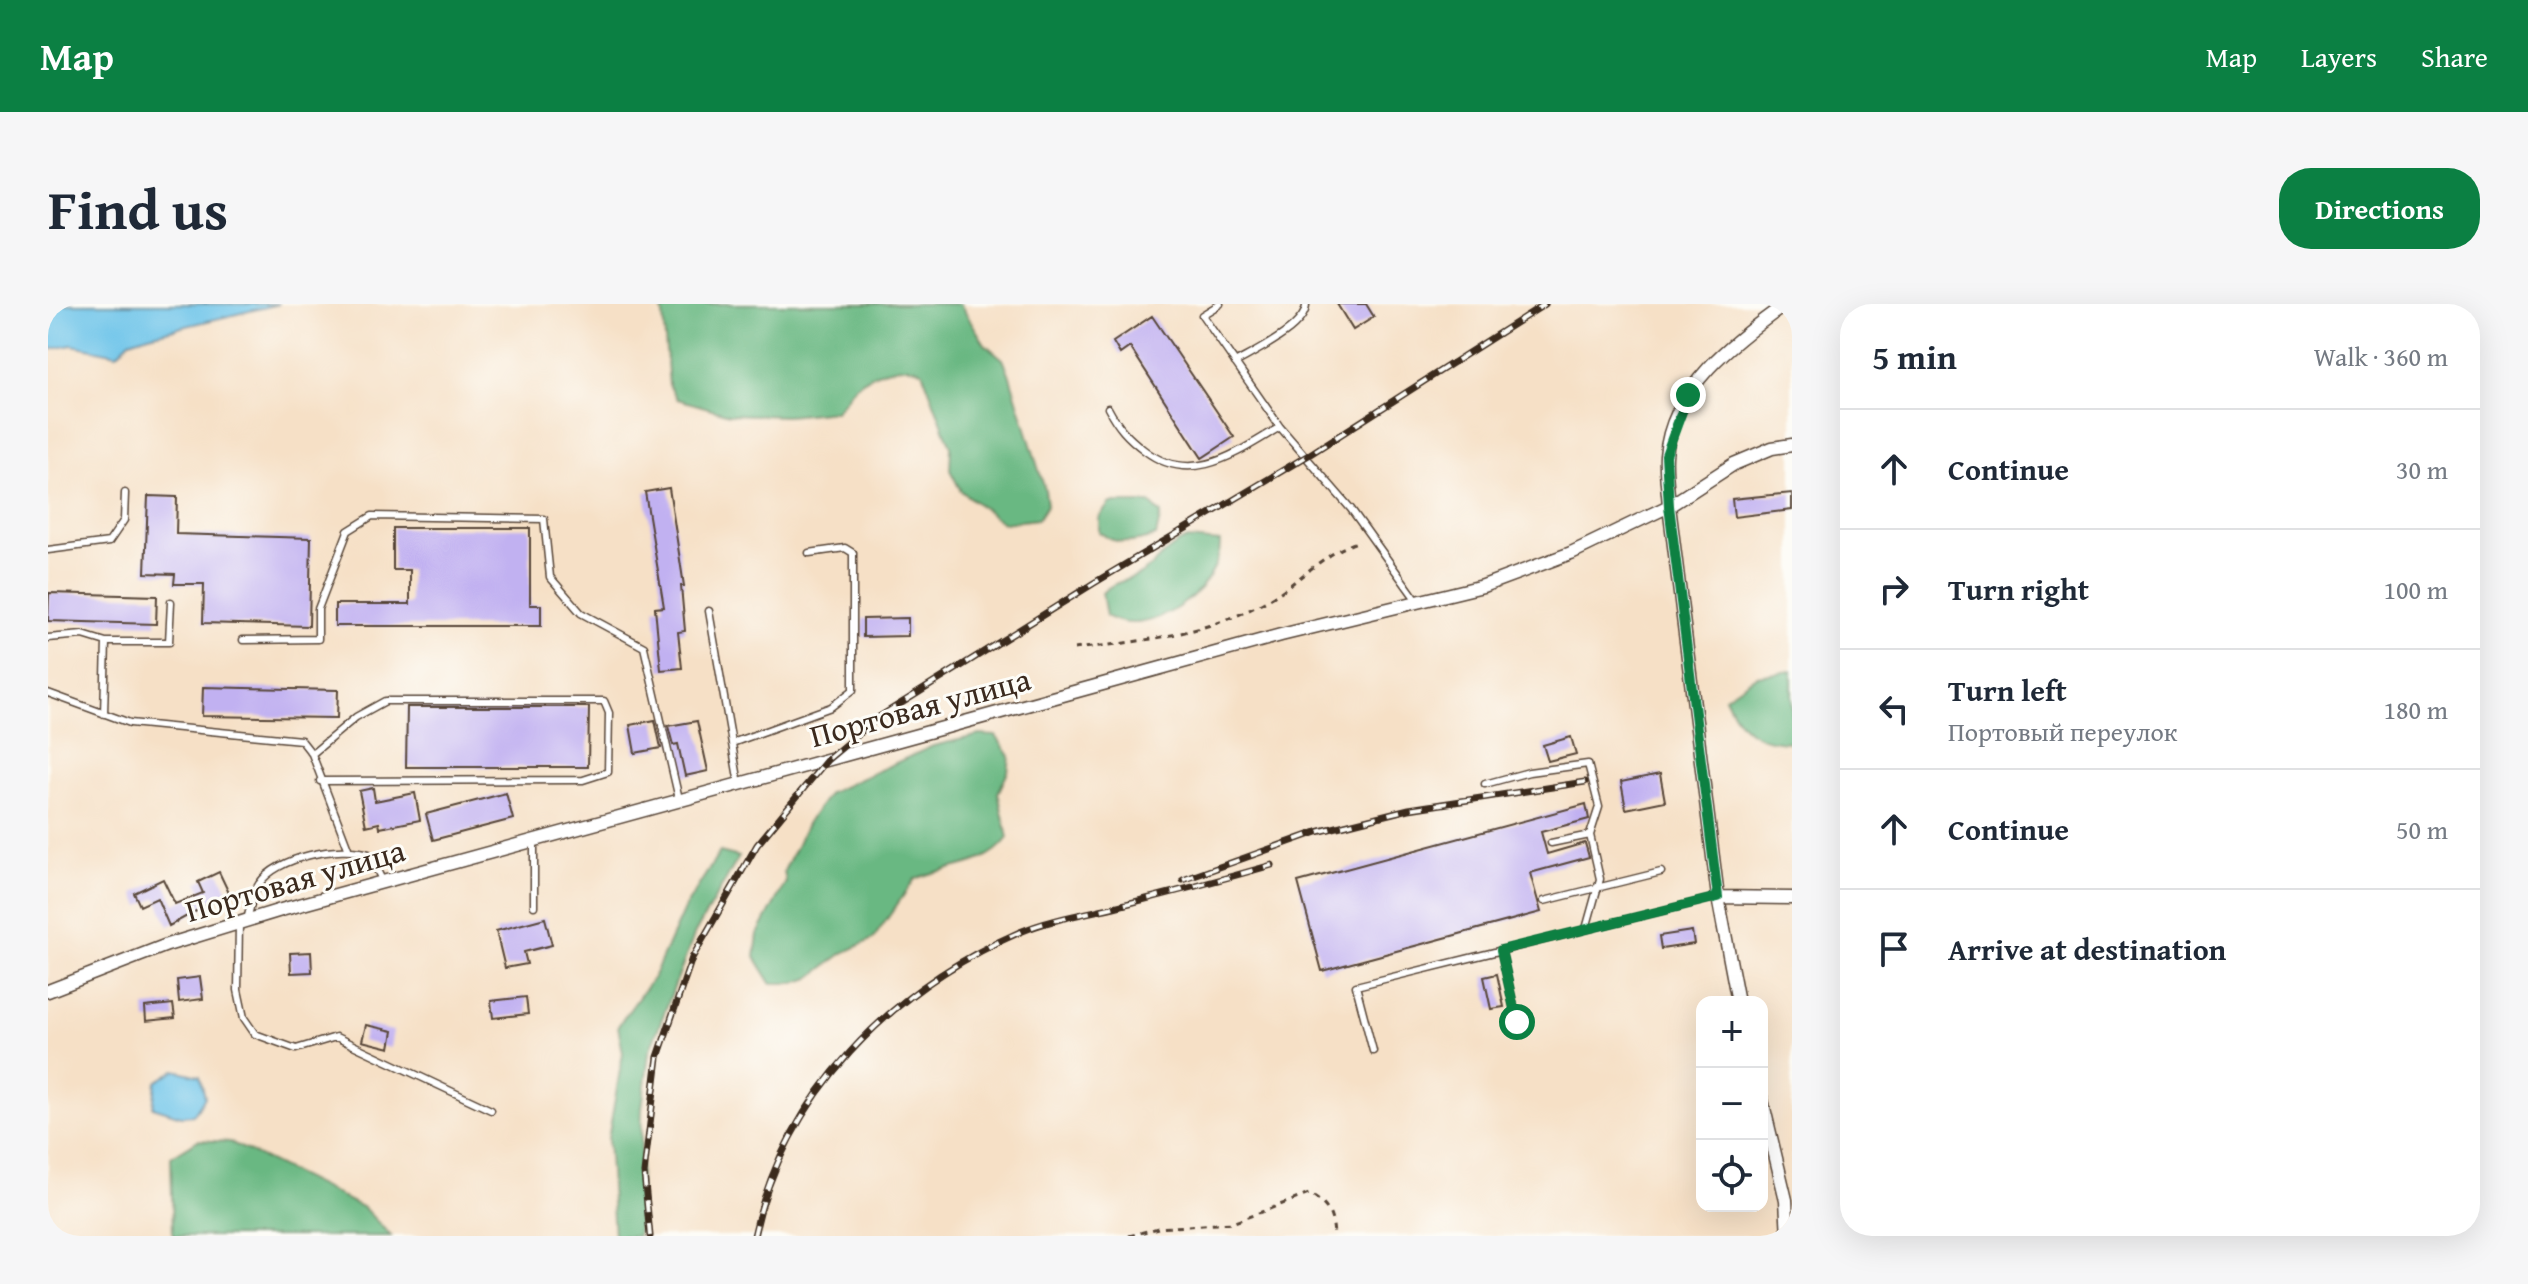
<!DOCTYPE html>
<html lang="en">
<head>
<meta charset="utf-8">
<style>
	:root { --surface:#fff; --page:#f6f6f7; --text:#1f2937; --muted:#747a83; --line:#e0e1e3; --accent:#0b8043 }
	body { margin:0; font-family:"Gentium Book Plus",serif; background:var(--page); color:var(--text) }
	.controls { position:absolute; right:24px; bottom:24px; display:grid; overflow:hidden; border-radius:16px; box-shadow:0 8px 32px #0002 }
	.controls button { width:72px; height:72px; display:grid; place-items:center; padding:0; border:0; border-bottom:2px solid var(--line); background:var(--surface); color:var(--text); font:40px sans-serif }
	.stop { position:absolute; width:24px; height:24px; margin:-18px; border:6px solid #0b8043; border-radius:50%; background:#fff }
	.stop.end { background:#0b8043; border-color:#fff; box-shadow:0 2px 8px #0008 }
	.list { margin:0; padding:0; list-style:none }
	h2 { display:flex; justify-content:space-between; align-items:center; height:104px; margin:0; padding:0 32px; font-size:34px }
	h2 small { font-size:26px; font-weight:400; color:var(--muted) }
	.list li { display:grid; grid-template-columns:52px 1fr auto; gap:24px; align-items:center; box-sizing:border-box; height:120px; padding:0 32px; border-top:2px solid var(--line) }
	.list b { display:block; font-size:30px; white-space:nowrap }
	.list p { margin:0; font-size:26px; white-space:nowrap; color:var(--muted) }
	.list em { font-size:26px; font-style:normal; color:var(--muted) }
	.icon { flex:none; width:44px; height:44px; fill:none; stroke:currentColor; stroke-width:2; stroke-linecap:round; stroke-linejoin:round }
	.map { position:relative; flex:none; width:1744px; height:932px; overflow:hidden; border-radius:32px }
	header { display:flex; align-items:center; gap:48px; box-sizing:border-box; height:112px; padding:0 40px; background:var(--accent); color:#fff }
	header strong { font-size:38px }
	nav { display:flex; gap:44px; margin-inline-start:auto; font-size:28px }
	.intro { display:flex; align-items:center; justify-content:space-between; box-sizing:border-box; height:192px; padding:0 48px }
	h1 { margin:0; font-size:56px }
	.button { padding:20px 36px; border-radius:32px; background:var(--accent); color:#fff; font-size:28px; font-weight:700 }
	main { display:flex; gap:48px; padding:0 48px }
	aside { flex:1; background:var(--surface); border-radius:32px; box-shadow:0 8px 32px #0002 }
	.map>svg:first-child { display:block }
	.forest { fill:#69b882; stroke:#527150; stroke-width:2 }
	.water { fill:#6bc3e9; stroke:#537684; stroke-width:2 }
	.building { fill:#c1b1f1 }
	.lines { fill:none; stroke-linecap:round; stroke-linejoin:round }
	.lane-casing { stroke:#574537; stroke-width:9 }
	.street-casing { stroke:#574537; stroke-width:15 }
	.path { stroke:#574537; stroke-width:3; stroke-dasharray:6 6; stroke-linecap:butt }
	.lane { stroke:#fff; stroke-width:6 }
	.street { stroke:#fff; stroke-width:12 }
	.rail-casing { stroke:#3b2a1e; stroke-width:7 }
	.rail { stroke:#fdfcf7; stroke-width:4; stroke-dasharray:12; stroke-linecap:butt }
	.route { stroke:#0b8043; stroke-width:10 }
	.labels { text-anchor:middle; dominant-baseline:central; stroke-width:6; stroke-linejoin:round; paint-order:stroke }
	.street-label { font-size:32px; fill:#3b2a1e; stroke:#fdfcf7 }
</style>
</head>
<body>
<header>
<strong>Map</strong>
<nav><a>Map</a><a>Layers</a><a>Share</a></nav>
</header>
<div class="intro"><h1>Find us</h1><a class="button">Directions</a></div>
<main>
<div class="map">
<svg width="1744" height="932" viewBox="0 0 1744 932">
	<rect width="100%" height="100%" fill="#fdfcf7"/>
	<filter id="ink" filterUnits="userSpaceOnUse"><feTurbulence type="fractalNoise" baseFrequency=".0125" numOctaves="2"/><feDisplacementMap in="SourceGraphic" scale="16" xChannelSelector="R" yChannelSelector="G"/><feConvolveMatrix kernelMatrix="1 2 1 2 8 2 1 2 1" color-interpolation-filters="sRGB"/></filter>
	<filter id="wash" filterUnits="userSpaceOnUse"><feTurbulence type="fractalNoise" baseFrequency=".006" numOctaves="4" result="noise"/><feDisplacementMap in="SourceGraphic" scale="32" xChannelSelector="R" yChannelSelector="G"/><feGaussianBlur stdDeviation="1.8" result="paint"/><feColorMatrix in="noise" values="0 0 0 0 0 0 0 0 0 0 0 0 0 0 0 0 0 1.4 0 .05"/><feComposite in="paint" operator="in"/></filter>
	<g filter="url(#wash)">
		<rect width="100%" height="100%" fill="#f6e0c6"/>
		<path class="forest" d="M 614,0 L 912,0 L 937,40 L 955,55 L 961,69 L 997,186 L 999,201 L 990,215 L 955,219 L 913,187 L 902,166 L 903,143 L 874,67 C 856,56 823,69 808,82 C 800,89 795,100 787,107 L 739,112 L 681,110 L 629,95 L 621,81 Z
			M 1062,199 L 1102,199 L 1113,210 L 1108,232 C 1087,239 1070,243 1051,228 L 1051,213 Z
			M 1140,235 L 1172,238 C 1174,283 1101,339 1058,312 L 1054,289 C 1065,277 1081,277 1094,269 C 1111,258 1119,242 1140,235 Z
			M 1744,367 L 1744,438 C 1707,438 1692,425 1677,393 L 1708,372 Z
			M 932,431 L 948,432 L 962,452 L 960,468 L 950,489 L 960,534 C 937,565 899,561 867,575 L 825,635 L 795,649 L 762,674 L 747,679 L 723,679 L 707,653 L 710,630 L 738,578 L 736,567 L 760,518 L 781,489 L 885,442 Z
			M 672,548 L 691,553 L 647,629 L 601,748 L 594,805 L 590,932 L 566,932 L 560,835 L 575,749 L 570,722 L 606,672 L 636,605 Z
			M 150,836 L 182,838 L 316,904 L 343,932 L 125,932 L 123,853 Z"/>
		<path class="water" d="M 6,0 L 231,0 L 101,31 L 82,37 L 69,50 L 24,41 L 0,46 L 0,1 Z
			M 127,766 L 152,772 L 157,793 L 145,811 L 133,812 L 105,803 L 108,778 Z"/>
		<g id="blocks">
			<path class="building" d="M 1289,0 L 1318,0 L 1326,13 L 1305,26 Z
				M 1104,12 L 1186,133 L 1154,154 L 1082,43 L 1072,50 L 1065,38 Z
				M 621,184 L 636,282 L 633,282 L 637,327 L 630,328 L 634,364 L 613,366 L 607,304 L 616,303 L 597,188 Z
				M 1744,189 L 1744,206 L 1686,213 L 1684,195 Z
				M 100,192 L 129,193 L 128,230 L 263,234 L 261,322 L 155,319 L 156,280 L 126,280 L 127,270 L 97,269 Z
				M 345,224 L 482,224 L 482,301 L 493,301 L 493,322 L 287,322 L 287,300 L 362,300 L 362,266 L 345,266 Z
				M 1,289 L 109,292 L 108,320 L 0,317 Z
				M 860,314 L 860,332 L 815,333 L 815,315 Z
				M 155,383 L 290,386 L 289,414 L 154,412 Z
				M 359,403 L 541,403 L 540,463 L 358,463 Z
				M 607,416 L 613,444 L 587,449 L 582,421 Z
				M 649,417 L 660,467 L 637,472 L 630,440 L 625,441 L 620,422 Z
				M 1523,433 L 1528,450 L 1500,457 L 1495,441 Z
				M 1612,470 L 1617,497 L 1578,505 L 1573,478 Z
				M 325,484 L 327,497 L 367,489 L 372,516 L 332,524 L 331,519 L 318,522 L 311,487 Z
				M 458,489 L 465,515 L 385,536 L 378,510 Z
				M 1538,500 L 1541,515 L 1493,528 L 1499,550 L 1537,539 L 1541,553 L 1482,569 L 1493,608 L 1274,667 L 1250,578 Z
				M 171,568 L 181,589 L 121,622 L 109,594 L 92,602 L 86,589 L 115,575 L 127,600 L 155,589 L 150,578 Z
				M 497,614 L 504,641 L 476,648 L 479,660 L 457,664 L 448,627 Z
				M 1644,627 L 1646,640 L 1613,645 L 1611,632 Z
				M 263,648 L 264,668 L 243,669 L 242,649 Z
				M 1449,670 L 1456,703 L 1443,705 L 1436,673 Z
				M 152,673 L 155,695 L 131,698 L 129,676 Z
				M 478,693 L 480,710 L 445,714 L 443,697 Z
				M 125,700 L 127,714 L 98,717 L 97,703 Z
				M 318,721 L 345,727 L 342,744 L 314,737 Z"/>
		</g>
	</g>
	<g filter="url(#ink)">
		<use href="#blocks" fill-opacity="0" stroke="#574537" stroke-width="2"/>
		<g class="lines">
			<g class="lane-casing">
				<path id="lane" d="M 1172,0 L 1154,11 L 1232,123 L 1303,205 L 1370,298
					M 1187,59 C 1206,48 1259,23 1258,0
					M 1060,104 C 1070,123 1079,133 1096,146 C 1144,183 1188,149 1232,123
					M 0,246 L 61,238 L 76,216 L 77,189
					M 661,307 L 691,480
					M 0,334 L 35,331 L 58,338 L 56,410
					M 195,336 L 270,335 L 270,305 L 300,227 L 324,212 L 496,215 L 502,273 L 533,309 L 596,343 L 631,495
					M 58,338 L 121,338 L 123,298
					M 0,389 L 82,419 L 253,436 L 264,450 L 300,544
					M 684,439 L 783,403 L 805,386 L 805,249 L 797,244 L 761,249
					M 264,450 L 308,413 L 337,397 L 556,397 L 561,409 L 560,468 L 535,476 L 272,477
					M 1437,480 L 1481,468 L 1540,460 L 1551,503 L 1542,531 L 1552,575 L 1538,625
					M 486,536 L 486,602
					M 1503,539 L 1542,531
					M 1496,597 L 1613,568
					M 199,616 C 202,605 204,590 211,580 C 228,553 292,540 321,550 L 335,578
					M 191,619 L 190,686 L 196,714 L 207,730 L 248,745 L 288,733 L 443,806
					M 1453,646 L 1469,718
					M 1325,747 L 1308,682 L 1670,593"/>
			</g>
			<g class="street-casing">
				<path id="street" d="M 1670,593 L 1744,594
					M 0,687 L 119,641 L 233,606 L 1233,331 L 1435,282 L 1523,249 L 1621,202 L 1686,160 L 1724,144 L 1744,141
					M 1690,698 L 1670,593 L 1621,202 C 1620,186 1617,169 1618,152 C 1623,84 1687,36 1738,0
					M 1714,796 L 1738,896 L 1740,932"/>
			</g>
			<path class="path" d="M 1026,345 C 1090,338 1163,330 1220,296 C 1254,276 1273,250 1312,237
				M 1081,932 L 1110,924 L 1184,919 L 1261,890 C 1280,901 1285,911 1286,932"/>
			<use href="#lane" class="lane"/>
			<use href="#street" class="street"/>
			<g class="rail-casing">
				<path id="rail" d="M 1135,576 L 1269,528 L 1361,505 L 1537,478
					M 602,932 L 596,869 L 610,753 L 644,654 L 709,541 L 779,456 L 828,415 L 1046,279 L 1259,152 L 1497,0
					M 706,932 C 737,791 842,685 972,628 C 1000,616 1035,610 1066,603 C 1119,590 1172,576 1224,561"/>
			</g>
			<use href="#rail" class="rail"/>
		</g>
	</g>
	<g class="lines" filter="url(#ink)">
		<path class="route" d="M 1469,718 L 1453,646 L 1670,593 L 1621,202 L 1618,151 L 1640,91"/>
	</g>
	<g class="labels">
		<g class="street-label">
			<text transform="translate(872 403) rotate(-15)">Портовая улица</text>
			<text transform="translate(247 576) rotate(-16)">Портовая улица</text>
		</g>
	</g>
</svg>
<div class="controls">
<button>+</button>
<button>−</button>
<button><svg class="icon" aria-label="locate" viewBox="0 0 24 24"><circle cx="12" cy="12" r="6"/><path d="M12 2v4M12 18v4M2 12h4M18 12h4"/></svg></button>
</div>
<div class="stop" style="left:1469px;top:718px"></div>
<div class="stop end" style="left:1640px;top:91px"></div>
</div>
<aside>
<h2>5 min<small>Walk · 360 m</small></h2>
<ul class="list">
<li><svg class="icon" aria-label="ahead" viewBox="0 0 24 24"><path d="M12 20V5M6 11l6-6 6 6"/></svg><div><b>Continue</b></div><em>30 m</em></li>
<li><svg class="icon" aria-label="right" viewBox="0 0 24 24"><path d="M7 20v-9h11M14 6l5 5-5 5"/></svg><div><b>Turn right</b></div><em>100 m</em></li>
<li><svg class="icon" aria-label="left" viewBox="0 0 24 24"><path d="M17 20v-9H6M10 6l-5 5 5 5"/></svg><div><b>Turn left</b><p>Портовый переулок</p></div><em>180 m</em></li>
<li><svg class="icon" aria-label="ahead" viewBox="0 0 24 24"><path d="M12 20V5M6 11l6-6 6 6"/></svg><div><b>Continue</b></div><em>50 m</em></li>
<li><svg class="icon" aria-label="arrive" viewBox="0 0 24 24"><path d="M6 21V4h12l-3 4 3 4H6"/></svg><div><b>Arrive at destination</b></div></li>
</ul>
</aside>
</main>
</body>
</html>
